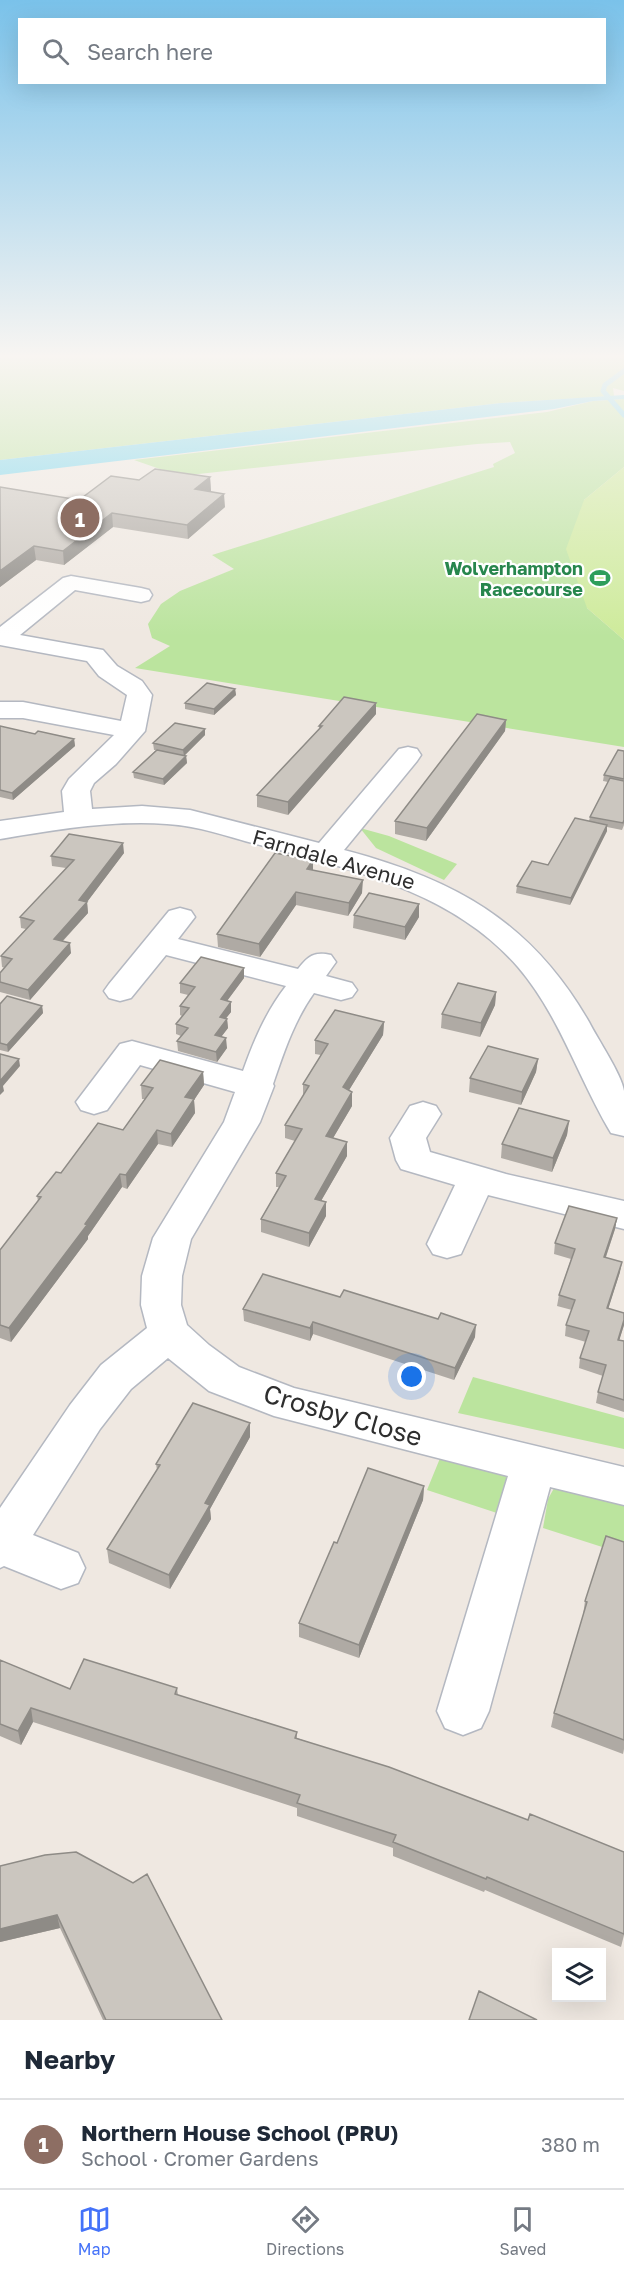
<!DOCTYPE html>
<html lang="en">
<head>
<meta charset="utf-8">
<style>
	:root { --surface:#fff; --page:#f6f6f7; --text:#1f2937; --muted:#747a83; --line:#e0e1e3; --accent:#4472f9 }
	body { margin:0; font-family:"Golos Text",sans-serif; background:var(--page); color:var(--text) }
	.controls { position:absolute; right:18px; bottom:18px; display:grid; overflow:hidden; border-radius:0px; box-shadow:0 6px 24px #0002 }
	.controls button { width:54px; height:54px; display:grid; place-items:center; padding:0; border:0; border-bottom:2px solid var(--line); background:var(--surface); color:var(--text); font:30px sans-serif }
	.you { position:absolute; left:412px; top:1377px; width:21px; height:21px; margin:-15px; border:4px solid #fff; border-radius:50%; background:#1a73e8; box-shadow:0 0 0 9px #1a73e833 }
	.badge { display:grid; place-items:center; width:39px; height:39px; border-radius:50%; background:var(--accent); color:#fff; font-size:20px; font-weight:700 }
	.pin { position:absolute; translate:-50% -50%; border:3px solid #fff; box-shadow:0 2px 6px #0006 }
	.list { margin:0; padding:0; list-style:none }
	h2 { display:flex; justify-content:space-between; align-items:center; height:78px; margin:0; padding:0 24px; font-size:26px }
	h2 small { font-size:20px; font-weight:400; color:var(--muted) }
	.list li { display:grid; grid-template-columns:39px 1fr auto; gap:18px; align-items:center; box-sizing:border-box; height:90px; padding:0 24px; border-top:2px solid var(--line) }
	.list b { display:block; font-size:22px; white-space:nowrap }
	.list p { margin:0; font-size:20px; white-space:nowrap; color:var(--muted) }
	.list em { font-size:20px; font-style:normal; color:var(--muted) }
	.icon { flex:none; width:33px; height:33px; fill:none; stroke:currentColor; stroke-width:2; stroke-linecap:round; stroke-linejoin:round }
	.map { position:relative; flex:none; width:624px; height:2020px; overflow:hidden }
	.search { position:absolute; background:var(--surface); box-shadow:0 6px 24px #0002; left:18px; right:18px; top:18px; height:66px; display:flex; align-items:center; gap:15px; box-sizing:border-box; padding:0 21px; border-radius:0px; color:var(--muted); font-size:22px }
	.sheet { height:168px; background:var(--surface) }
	nav { display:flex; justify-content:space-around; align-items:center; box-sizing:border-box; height:84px; border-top:2px solid var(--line); background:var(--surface); font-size:16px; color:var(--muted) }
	nav a { display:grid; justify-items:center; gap:3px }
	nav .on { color:var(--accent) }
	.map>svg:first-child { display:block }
	.green { fill:#bbe49e }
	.pitch { fill:#ceeb9b }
	.water { fill:#76d6ee }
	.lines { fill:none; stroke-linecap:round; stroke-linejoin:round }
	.stream { stroke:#76d6ee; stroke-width:5 }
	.minor-casing { stroke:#b4b8c1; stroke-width:3 }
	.minor { fill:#fff; fill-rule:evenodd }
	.wall { fill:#afaaa4 }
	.shaded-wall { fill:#8e8b86 }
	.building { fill:#cbc6bf; stroke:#8e8b86; stroke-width:1.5 }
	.labels { text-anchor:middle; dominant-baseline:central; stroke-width:4.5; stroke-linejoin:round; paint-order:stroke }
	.far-leisure-label { font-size:18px; font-weight:bold; fill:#27864d; stroke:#fff; text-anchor:end }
	.street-label { font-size:21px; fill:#2e2e2e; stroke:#fff }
	.near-street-label { font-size:26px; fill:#2e2e2e; stroke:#fff }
</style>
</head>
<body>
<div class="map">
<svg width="624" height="2020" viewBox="0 0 624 2020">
	<rect width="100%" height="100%" fill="#efe8e1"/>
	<path class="green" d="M 0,354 L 624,354 L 624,391 L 613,388 L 614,396 L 501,403 L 0,460 Z
		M 624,399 L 624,467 L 584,500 L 587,608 L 624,640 L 624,747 L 135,668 L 170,646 L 152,638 L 148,624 L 161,604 L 180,591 L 234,569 L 212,555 L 494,467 L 493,464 L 515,453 L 510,442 L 477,444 L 180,476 L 134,460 L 547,412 L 593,401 Z
		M 360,828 L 389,836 L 457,864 L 444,880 L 376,848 Z
		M 473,1377 L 624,1418 L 624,1449 L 458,1413 Z
		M 443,1451 L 509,1467 L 506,1516 L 427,1490 Z
		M 558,1481 L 624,1498 L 624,1554 L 543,1528 L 548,1499 Z"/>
	<path class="pitch" d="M 624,467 L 624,640 L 587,608 L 566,549 L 584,500 Z"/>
	<path class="water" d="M 624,395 L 624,399 L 593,401 L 554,409 L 0,475 L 0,460 L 501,403 Z"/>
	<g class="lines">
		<path class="stream" d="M 624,371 L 605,385 L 603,391 L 624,415"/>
		<g class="minor-casing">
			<path id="minor" d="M 71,576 L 141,588 L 149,590 L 152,595 L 149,600 L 141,602 L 75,590 L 20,635 L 103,650 L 117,666 L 142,681 L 152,695 L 145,731 L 116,764 L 94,783 L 90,791 L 92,809 L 142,806 L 190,810 L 319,843 L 399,749 L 408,747 L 417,749 L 421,755 L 417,761 L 344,850 C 454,879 531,921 589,1022 C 597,1038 622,1075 624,1091 C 624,1105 624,1121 624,1136 L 611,1133 C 578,1078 560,1016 518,967 C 454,893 355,870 264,846 C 231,838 201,826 167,824 C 111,820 55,830 0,839 L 0,821 L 64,812 L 62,791 L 69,779 L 114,735 L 23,718 L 0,718 L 0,702 L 23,702 L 121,721 L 127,695 L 99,676 L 87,661 L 0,645 L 0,627 L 63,578 Z
				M 180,908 L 191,911 L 195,917 L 178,939 L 298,969 C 308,956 314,951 331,955 L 336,962 L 326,976 L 352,983 L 357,990 L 352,997 L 341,1000 L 314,993 C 294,1021 284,1052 273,1084 L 274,1086 L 260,1122 L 191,1239 L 182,1276 L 181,1305 L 187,1325 L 209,1345 L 239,1367 L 294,1388 L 624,1467 L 624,1505 L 550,1487 L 489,1711 L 481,1728 L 463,1735 L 445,1728 L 437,1711 L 508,1476 L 274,1416 L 209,1391 L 168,1358 L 131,1389 L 100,1429 L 33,1535 L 78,1553 L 85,1568 L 78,1583 L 61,1589 L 4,1566 L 0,1568 L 0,1508 L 70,1405 L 101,1365 L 147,1328 L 141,1305 L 142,1276 L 153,1238 L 224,1122 L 235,1092 L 140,1065 L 107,1110 L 94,1114 L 81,1110 L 76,1102 L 120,1044 L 132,1041 L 243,1071 C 254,1040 266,1012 286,986 L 166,955 L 131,998 L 120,1001 L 109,998 L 104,991 L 109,984 L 169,911 Z
				M 423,1102 L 436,1106 L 441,1114 L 426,1138 L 430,1152 L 506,1174 L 624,1201 L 624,1229 L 488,1195 L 461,1254 L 447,1258 L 433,1254 L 427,1244 L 455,1185 L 401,1169 L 396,1160 L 390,1138 L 410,1106 Z"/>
		</g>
		<use href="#minor" class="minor"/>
	</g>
	<path class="wall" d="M 210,477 L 211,491 L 210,491 L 225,507 L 188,539 L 113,527 L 64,565 L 36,560 L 0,587 L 0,487 L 79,500 L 139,480 Z
		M 235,689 L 236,695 L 214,715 L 185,709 L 185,703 Z
		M 376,703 L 376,714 L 288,815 L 257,807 L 257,795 L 319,729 L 319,726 Z
		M 506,720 L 505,731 L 426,841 L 395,834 L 395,821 Z
		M 0,726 L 35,734 L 74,739 L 75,746 L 13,800 L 0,797 Z
		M 205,729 L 205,735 L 184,756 L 186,756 L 187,763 L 164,785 L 134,778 L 133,772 L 156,750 L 154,750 L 153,743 Z
		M 624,751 L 624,825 L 622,830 L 607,827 L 607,831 L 570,905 L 516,893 L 517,886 L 548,865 L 589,821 L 590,817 L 608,782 L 603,781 L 604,775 Z
		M 124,853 L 87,902 L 88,913 L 63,941 L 71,953 L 30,1000 L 0,992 L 0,973 L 5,968 L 2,967 L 1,956 L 26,929 L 21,928 L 20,917 L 66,868 L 52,866 L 51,856 Z
		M 313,870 L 362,893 L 348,916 L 296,905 L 260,957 L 218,947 L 217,934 Z
		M 354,915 L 419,917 L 405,940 L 353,928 Z
		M 244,968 L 244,978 L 227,1001 L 231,1002 L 231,1012 L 226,1018 L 227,1019 L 228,1028 L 221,1037 L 227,1048 L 217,1062 L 178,1051 L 177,1041 L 181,1036 L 176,1034 L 176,1024 L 182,1016 L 180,1015 L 180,1006 L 188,995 L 180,993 L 180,983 Z
		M 496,992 L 495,1005 L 480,1037 L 441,1028 L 442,1014 Z
		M 0,1004 L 42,1006 L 43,1013 L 8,1052 L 0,1050 Z
		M 384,1022 L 383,1035 L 349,1090 L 352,1092 L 352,1106 L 333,1138 L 347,1156 L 321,1201 L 326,1216 L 309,1247 L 261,1232 L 261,1219 L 279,1187 L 276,1187 L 276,1173 L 295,1141 L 285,1138 L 285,1125 L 303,1096 L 303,1084 L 321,1055 L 315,1054 L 315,1040 Z
		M 538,1059 L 536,1072 L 521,1105 L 469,1092 L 470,1078 Z
		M 203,1072 L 204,1085 L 194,1100 L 195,1113 L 172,1147 L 158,1144 L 127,1189 L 122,1187 L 88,1236 L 88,1239 L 11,1342 L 0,1338 L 0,1250 L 38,1201 L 37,1196 L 61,1173 L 123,1130 L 145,1099 L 142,1099 L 141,1085 Z
		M 569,1121 L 567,1135 L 552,1172 L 501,1158 L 502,1144 Z
		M 617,1218 L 615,1229 L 606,1257 L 620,1272 L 608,1309 L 624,1325 L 619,1340 L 624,1341 L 624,1412 L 596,1403 L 598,1392 L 603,1376 L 579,1368 L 580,1358 L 586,1342 L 565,1336 L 566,1325 L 572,1310 L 557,1306 L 559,1295 L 571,1259 L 554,1254 L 555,1243 Z
		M 243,1309 L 475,1337 L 454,1380 L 313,1334 L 310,1341 L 244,1321 Z
		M 250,1423 L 250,1437 L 210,1509 L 211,1519 L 170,1589 L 109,1563 L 107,1549 L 157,1470 L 156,1464 Z
		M 424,1486 L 423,1500 L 359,1658 L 299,1637 L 299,1623 Z
		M 624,1542 L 624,1749 L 623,1754 L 551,1727 L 554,1713 L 583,1615 L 585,1601 Z
		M 0,1660 L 70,1689 L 177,1688 L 178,1695 L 297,1732 L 297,1738 L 528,1820 L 624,1852 L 624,1935 L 621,1947 L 485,1890 L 484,1892 L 393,1856 L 393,1848 L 297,1816 L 297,1808 L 33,1722 L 21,1745 L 0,1736 Z
		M 0,1866 L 133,1883 L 222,2020 L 103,2020 L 60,1928 L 0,1942 Z"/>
	<path class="shaded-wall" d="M 210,477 L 211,491 L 196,503 L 195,489 Z
		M 224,494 L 225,507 L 188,539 L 187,525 Z
		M 112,513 L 113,527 L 64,565 L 63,551 Z
		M 34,546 L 36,560 L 0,587 L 0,571 Z
		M 235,689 L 236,695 L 214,715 L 214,709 Z
		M 376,703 L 376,714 L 288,815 L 288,802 Z
		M 506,720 L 505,731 L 426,841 L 427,828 Z
		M 205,729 L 205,735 L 184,756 L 183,750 Z
		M 74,739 L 75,746 L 13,800 L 12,793 Z
		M 186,756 L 187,763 L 164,785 L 163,779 Z
		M 607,825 L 607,831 L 570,905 L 571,898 Z
		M 123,843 L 124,853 L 87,902 L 88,913 L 55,949 L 54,939 L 79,900 Z
		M 313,860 L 313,873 L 307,869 Z
		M 363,880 L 362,893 L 348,916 L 349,903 Z
		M 296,892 L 296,905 L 260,957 L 259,944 Z
		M 419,904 L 419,917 L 405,940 L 405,927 Z
		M 70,943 L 71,953 L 30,1000 L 28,990 Z
		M 244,968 L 244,978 L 221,1009 L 221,999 Z
		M 496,992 L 495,1005 L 480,1037 L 481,1023 Z
		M 231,1002 L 231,1012 L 220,1026 L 220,1017 Z
		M 42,1006 L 43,1013 L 8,1052 L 7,1045 Z
		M 227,1019 L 228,1028 L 215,1045 L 215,1035 Z
		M 384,1022 L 383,1035 L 343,1100 L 343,1087 Z
		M 226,1038 L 227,1048 L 217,1062 L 216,1052 Z
		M 19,1059 L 20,1066 L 3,1086 L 4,1091 L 0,1095 L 0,1081 Z
		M 538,1059 L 536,1072 L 521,1105 L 522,1092 Z
		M 203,1072 L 204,1085 L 194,1100 L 195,1113 L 172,1147 L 171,1134 L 185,1097 Z
		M 352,1092 L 352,1106 L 326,1150 L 326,1136 Z
		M 569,1121 L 567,1135 L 552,1172 L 553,1158 Z
		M 157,1130 L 158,1144 L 127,1189 L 126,1175 Z
		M 347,1142 L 347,1156 L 314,1213 L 315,1199 Z
		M 120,1174 L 122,1187 L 88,1236 L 88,1239 L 11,1342 L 9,1328 Z
		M 326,1202 L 326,1216 L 309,1247 L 309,1233 Z
		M 617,1218 L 615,1229 L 602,1268 L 604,1257 Z
		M 622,1262 L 620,1272 L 605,1319 L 607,1308 Z
		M 624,1320 L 624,1325 L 616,1351 L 618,1340 Z
		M 313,1322 L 313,1334 L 310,1341 L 310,1328 Z
		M 476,1325 L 475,1337 L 454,1380 L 455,1368 Z
		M 250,1423 L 250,1437 L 210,1509 L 211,1519 L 170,1589 L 169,1575 L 205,1503 Z
		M 424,1486 L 423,1500 L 359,1658 L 359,1645 Z
		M 31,1708 L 33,1722 L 21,1745 L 18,1731 Z
		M 57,1915 L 60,1928 L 0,1942 L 0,1929 Z"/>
	<path class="building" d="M 155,469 L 210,477 L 195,489 L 224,494 L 187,525 L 112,513 L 63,551 L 34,546 L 0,571 L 0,487 L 79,500 L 111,476 L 139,480 Z
		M 207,683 L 235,689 L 214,709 L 185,703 Z
		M 344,697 L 376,703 L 288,802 L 257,795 L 322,726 L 319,726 Z
		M 477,714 L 506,720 L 427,828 L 395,821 Z
		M 175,723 L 205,729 L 183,750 L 153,743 Z
		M 0,726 L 35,734 L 38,731 L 74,739 L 12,793 L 0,790 Z
		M 157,750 L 186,756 L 163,779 L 133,772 Z
		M 618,750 L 624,751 L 624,779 L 604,775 Z
		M 610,778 L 624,781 L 624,820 L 623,823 L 590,817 Z
		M 575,818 L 607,825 L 571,898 L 517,886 L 532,861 L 548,865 Z
		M 69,834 L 123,843 L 79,900 L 87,902 L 54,939 L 70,943 L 28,990 L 0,982 L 0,973 L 12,959 L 1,956 L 34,921 L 20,917 L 74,860 L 51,856 Z
		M 275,853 L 313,860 L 307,869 L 363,880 L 349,903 L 296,892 L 259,944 L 217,934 Z
		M 369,893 L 419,904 L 405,927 L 354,915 Z
		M 201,957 L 244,968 L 221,999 L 231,1002 L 220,1017 L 227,1019 L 215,1035 L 226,1038 L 216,1052 L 177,1041 L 188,1028 L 176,1024 L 189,1008 L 180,1006 L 195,987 L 180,983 Z
		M 458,983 L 496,992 L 481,1023 L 442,1014 Z
		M 7,996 L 42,1006 L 7,1045 L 0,1043 L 0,1004 Z
		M 335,1010 L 384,1022 L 343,1087 L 352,1092 L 326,1136 L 347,1142 L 315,1199 L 326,1202 L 309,1233 L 261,1219 L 286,1176 L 276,1173 L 302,1129 L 285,1125 L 309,1086 L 303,1084 L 328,1044 L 315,1040 Z
		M 488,1046 L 538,1059 L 522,1092 L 470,1078 Z
		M 0,1054 L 19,1059 L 0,1081 Z
		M 160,1060 L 203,1072 L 185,1097 L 194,1099 L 171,1134 L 157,1130 L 126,1175 L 120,1174 L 85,1224 L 87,1225 L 9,1328 L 0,1325 L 0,1250 L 41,1197 L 37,1196 L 56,1172 L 61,1173 L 98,1123 L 123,1130 L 153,1088 L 141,1085 Z
		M 519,1108 L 569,1121 L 553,1158 L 502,1144 Z
		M 569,1206 L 617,1218 L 604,1257 L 622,1262 L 607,1308 L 624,1313 L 624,1320 L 618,1340 L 624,1341 L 624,1400 L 598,1392 L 606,1365 L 580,1358 L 589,1331 L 566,1325 L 575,1300 L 559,1295 L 575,1249 L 555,1243 Z
		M 263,1274 L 340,1297 L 344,1290 L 438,1319 L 441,1313 L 476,1325 L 455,1368 L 313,1322 L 310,1328 L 243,1309 Z
		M 193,1403 L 250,1423 L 205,1503 L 210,1505 L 169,1575 L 107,1549 L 160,1465 L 156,1464 Z
		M 368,1468 L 424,1486 L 359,1645 L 299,1623 L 334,1542 L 337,1543 Z
		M 606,1536 L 624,1542 L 624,1740 L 554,1713 L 587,1602 L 585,1601 Z
		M 84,1659 L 177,1688 L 175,1694 L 297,1732 L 295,1738 L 389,1767 L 528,1820 L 530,1814 L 624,1852 L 624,1934 L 487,1877 L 486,1879 L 393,1842 L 396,1835 L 297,1803 L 300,1795 L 31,1708 L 18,1731 L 0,1724 L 0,1660 L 70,1689 Z
		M 76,1852 L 133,1883 L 147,1874 L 222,2020 L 106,2020 L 57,1915 L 0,1929 L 0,1866 L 45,1855 Z
		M 479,1991 L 537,2020 L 469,2020 Z"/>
	<linearGradient id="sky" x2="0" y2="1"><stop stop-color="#7ac2ea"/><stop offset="0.56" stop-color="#f8f5f2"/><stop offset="1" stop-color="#f8f5f2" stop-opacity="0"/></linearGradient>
	<rect width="624" height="636" fill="url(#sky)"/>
	<defs>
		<g id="stadium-bare" transform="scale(1.62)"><path d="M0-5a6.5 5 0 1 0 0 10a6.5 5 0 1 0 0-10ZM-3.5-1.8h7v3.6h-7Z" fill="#2e9e5b" stroke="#fff" stroke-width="2.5" paint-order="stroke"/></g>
	</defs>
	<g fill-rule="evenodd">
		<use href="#stadium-bare" x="600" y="578"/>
	</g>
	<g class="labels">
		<g class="far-leisure-label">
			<text x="583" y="568">Wolverhampton<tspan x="583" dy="21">Racecourse</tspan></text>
		</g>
		<g class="street-label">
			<text transform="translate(334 859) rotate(16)">Farndale Avenue</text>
		</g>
		<g class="near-street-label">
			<text transform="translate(343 1415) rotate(16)">Crosby Close</text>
		</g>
	</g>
</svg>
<div class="controls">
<button><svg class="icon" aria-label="layers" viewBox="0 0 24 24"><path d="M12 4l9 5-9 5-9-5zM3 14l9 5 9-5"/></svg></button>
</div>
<div class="you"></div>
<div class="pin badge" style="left:80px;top:518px;background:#8d6e63">1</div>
<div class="search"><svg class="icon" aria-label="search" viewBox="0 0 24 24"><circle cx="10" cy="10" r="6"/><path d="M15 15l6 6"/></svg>Search here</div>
</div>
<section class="sheet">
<h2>Nearby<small></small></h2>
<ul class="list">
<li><span class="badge" style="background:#8d6e63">1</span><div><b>Northern House School (PRU)</b><p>School · Cromer Gardens</p></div><em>380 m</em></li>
</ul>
</section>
<nav>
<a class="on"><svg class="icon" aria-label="map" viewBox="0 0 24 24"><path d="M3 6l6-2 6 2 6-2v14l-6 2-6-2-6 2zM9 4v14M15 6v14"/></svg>Map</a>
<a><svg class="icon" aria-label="directions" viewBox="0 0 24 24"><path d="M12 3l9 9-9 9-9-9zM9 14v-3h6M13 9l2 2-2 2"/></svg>Directions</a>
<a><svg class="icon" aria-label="saved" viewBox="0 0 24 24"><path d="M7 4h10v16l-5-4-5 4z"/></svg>Saved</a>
</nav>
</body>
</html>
